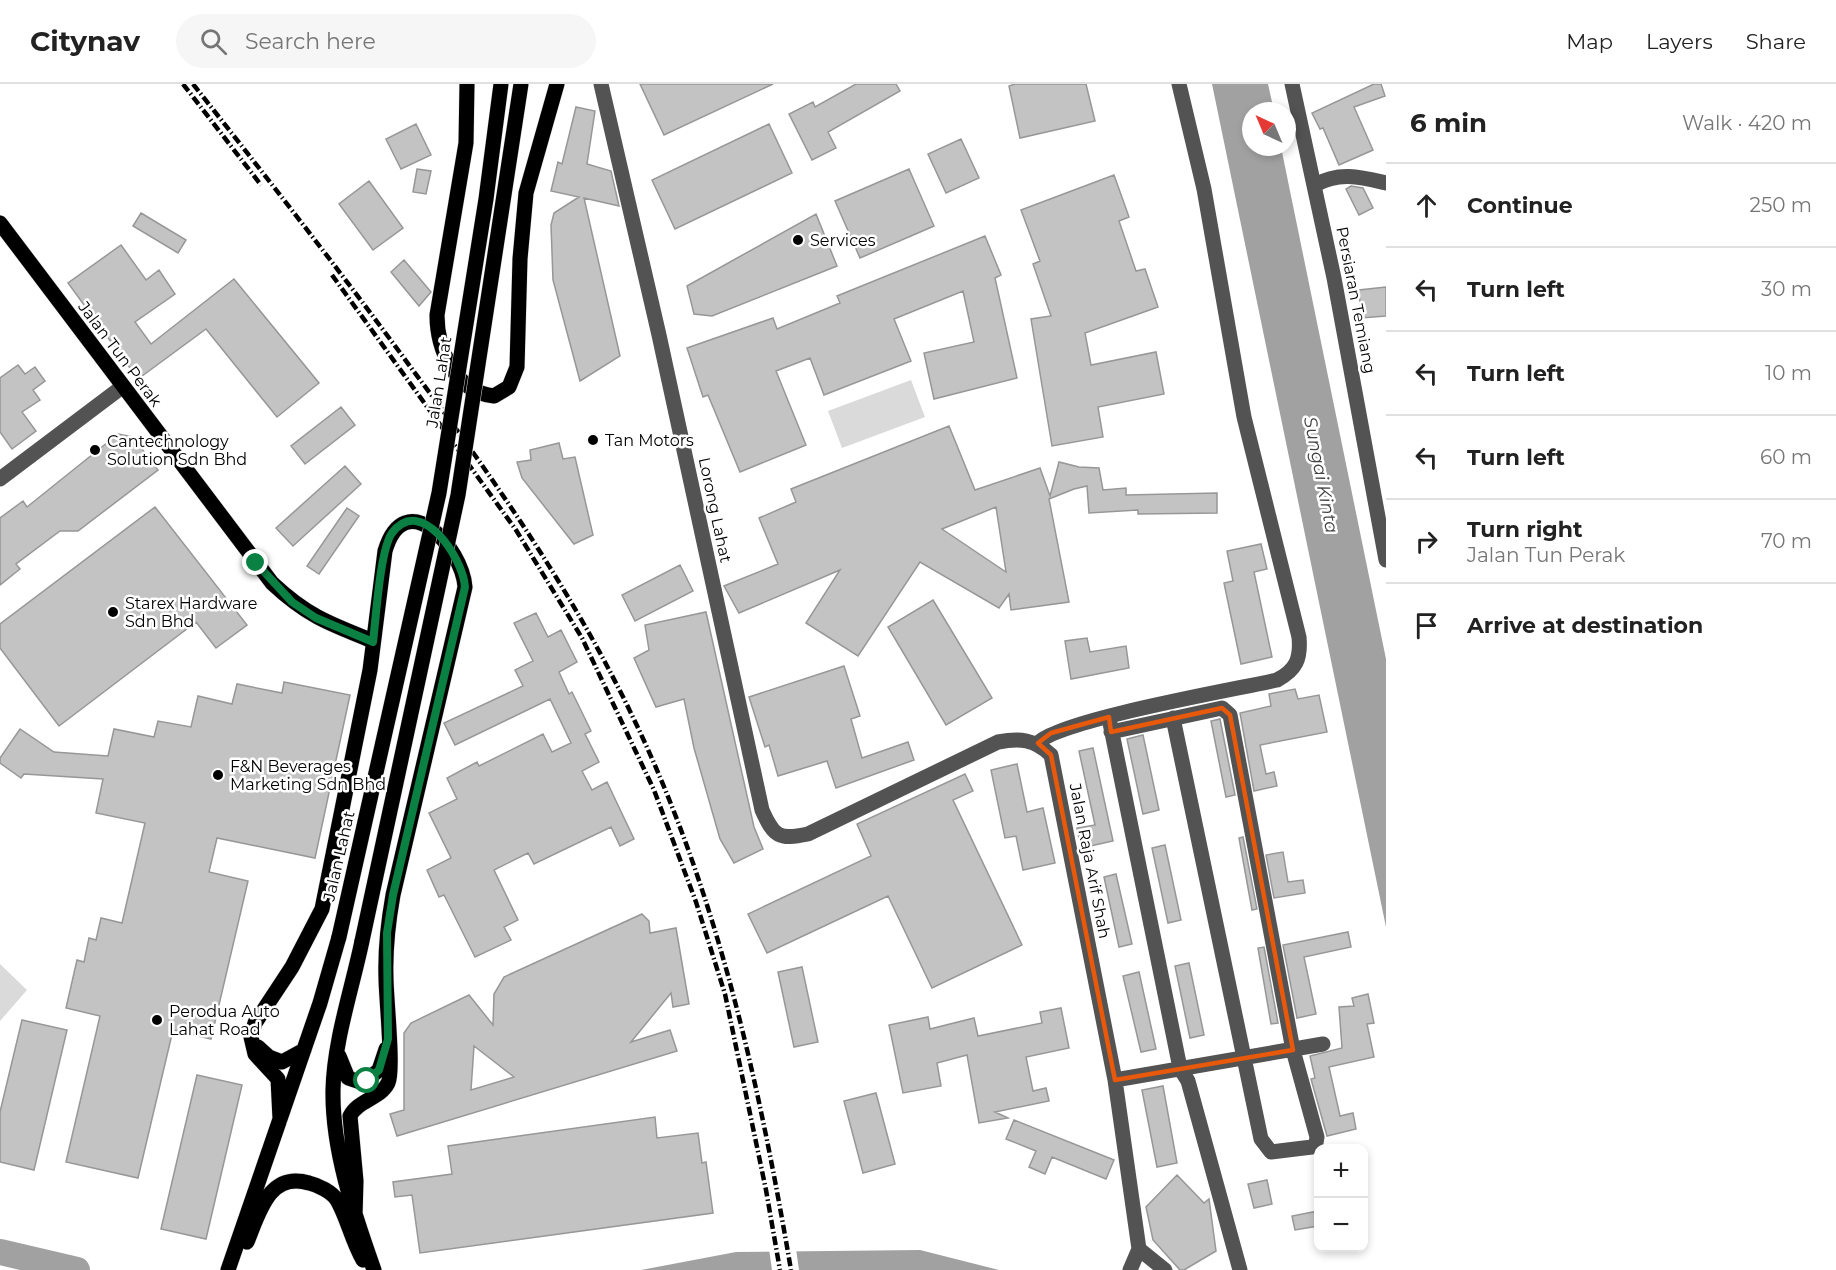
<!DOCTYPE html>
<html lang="en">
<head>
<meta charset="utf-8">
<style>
	:root { --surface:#fff; --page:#f6f6f6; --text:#222; --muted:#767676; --line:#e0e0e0 }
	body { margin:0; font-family:Montserrat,sans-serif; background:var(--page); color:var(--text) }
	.controls { position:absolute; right:18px; bottom:18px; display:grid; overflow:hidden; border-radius:12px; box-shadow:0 3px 9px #0003 }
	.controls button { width:54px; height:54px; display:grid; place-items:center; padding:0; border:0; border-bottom:2px solid var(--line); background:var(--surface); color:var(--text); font:30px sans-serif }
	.compass { position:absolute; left:1242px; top:18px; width:54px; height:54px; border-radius:50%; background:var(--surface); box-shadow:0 3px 9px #0003; rotate:316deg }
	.stop { position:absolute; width:18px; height:18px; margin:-14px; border:4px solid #0b8043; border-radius:50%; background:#fff }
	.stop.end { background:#0b8043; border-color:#fff; box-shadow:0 2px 6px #0008 }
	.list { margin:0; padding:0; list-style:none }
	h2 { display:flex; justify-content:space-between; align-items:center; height:78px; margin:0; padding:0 24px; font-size:26px }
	h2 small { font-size:20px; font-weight:400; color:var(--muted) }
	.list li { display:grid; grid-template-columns:39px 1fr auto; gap:18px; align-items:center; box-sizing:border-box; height:84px; padding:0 24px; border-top:2px solid var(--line) }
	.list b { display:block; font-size:22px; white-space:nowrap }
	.list p { margin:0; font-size:20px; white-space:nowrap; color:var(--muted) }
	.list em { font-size:20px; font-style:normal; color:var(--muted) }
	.icon { flex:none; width:33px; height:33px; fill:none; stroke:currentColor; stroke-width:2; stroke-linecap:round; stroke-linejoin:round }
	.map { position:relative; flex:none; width:1386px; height:1186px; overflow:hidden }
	header { display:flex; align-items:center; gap:36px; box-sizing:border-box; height:84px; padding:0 30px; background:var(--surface); border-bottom:2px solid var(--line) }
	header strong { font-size:28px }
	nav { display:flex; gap:33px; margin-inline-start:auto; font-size:21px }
	.search { width:420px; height:54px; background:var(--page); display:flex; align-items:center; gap:15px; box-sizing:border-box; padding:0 21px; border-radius:33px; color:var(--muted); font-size:22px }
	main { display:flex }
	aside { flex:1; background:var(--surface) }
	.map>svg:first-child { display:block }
	.green { fill:#dadada }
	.water { fill:#a1a1a1 }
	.pier { fill:#fff }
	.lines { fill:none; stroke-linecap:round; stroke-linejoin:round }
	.river { stroke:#a1a1a1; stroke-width:26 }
	.building { fill:#c3c3c3; stroke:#979797; stroke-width:1.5; fill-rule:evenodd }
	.major-casing { stroke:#dbdbdb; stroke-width:16 }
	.minor { stroke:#535353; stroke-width:15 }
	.major { stroke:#000; stroke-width:15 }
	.rail { stroke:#000; stroke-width:4.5; stroke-dasharray:9 3 1.5 3; stroke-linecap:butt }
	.major-bridge-casing { stroke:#dbdbdb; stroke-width:16; stroke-linecap:butt }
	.major-bridge { stroke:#000; stroke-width:15 }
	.route { stroke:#0b8043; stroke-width:8 }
	.marked { fill:none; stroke:#e8590c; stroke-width:4.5; stroke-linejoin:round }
	.poi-dot { fill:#000; stroke:#fff; stroke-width:2 }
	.labels { text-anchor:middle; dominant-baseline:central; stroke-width:5; stroke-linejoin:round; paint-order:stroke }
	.poi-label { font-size:16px; fill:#000; stroke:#fff; text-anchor:start }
	.street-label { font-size:16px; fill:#000; stroke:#fff }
	.water-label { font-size:18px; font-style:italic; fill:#424242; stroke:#fff }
</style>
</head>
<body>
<header>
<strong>Citynav</strong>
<div class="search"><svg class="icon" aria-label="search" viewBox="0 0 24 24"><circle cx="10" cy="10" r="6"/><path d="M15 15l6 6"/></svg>Search here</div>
<nav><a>Map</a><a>Layers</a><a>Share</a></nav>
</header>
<main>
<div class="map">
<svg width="1386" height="1186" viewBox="0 0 1386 1186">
	<rect width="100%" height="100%" fill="#fff"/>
	<path class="green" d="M 911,296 L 925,333 L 842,364 L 828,327 Z
		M 0,880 L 27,906 L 0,937 Z"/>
	<path class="water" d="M 1212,0 L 1268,0 L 1274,27 L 1251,27 L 1251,63 L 1281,63 L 1386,575 L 1386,843 Z
		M 920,1166 L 999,1186 L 641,1186 L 736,1168 Z"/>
	<path class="pier" d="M 769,1165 L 796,1165 L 799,1186 L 772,1186 Z"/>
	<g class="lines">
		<path class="river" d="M 0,1168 L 77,1186"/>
	</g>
	<path class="building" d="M 640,0 L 773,0 L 664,51 Z
		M 856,0 L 896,0 L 900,7 L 828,48 L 836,64 L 812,76 L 789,30 L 813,18 L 815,23 Z
		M 1015,0 L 1086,0 L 1095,37 L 1020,54 L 1009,2 Z
		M 1374,0 L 1381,0 L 1385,12 L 1354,23 L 1373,66 L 1339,81 L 1323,44 L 1320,45 L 1312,29 Z
		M 576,23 L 595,27 L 587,80 L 611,87 L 619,122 L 584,114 L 620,272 L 580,297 L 553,196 L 551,141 L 554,129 L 579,113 L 551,107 L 558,78 L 562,80 Z
		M 416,40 L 431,71 L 401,85 L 386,55 Z
		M 769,40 L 792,89 L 675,145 L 652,96 Z
		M 961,55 L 979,94 L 946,109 L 928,70 Z
		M 417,85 L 431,87 L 426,110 L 413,108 Z
		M 909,85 L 934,142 L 860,174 L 835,117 Z
		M 1114,91 L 1129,133 L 1119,137 L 1136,187 L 1145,185 L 1158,223 L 1085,249 L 1091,281 L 1156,268 L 1164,310 L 1098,323 L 1103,353 L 1052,362 L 1031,235 L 1051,232 L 1033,180 L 1040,177 L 1021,126 Z
		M 369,97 L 403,144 L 373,166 L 339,120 Z
		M 1351,102 L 1363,104 L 1373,124 L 1359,131 L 1346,105 Z
		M 141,129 L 186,156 L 178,169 L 133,142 Z
		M 816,130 L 837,182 L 712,232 L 694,230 L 687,202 Z
		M 985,152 L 1001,191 L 995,194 L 1017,294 L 934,315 L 924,269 L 974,258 L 963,207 L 894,235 L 911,277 L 824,311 L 810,274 L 776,287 L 806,361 L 740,388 L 708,311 L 703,313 L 687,264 L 773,234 L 777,245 L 840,219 L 837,212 Z
		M 121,161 L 146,196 L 159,186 L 175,210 L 135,238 L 151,260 L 234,195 L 319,299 L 277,333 L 206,245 L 138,295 L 68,199 Z
		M 404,176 L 431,208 L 419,222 L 391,188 Z
		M 1386,203 L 1386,232 L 1361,234 L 1359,206 Z
		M 18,281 L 25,290 L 35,283 L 45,297 L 33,306 L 40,316 L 22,328 L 36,347 L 12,365 L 0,348 L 0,294 Z
		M 341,323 L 355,341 L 305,380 L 291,362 Z
		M 949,342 L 975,406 L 1040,384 L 1050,412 L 1059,378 L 1079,383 L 1099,384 L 1103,406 L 1126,404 L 1126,411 L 1217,409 L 1217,429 L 1138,430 L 1138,426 L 1089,429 L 1087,402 L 1074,405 L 1049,415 L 1069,518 L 1011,526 L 1009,510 L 999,524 L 920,478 L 858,572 L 806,539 L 840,486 L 739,529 L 724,502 L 778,480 L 759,434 L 796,418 L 791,405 ZM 996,423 L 1006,488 L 942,445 Z
		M 118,350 L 133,353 L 158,386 L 78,447 L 60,447 L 16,480 L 20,485 L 0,501 L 0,434 L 23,417 L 27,423 Z
		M 559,359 L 563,375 L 575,373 L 593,451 L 574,460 L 522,394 L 517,378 L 531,376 L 530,366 Z
		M 345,382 L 361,400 L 293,462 L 276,444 Z
		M 155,423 L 247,541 L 216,564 L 196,538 L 59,642 L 0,564 L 0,540 Z
		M 347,424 L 359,432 L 319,490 L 307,482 Z
		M 1261,460 L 1267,485 L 1254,488 L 1272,573 L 1241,580 L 1224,499 L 1233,497 L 1227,467 Z
		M 680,481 L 693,507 L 635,537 L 622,511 Z
		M 933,516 L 992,614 L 946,641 L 888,543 Z
		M 706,528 L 754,743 L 763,765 L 734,779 L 720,755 L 694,664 L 684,615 L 656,623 L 634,574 L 649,566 L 645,541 Z
		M 536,529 L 548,553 L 561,546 L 577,578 L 559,588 L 569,610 L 572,608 L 591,647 L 585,650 L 599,678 L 582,687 L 592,706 L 607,698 L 634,755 L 620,762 L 611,743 L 534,780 L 528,769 L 494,786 L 518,836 L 504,843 L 511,856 L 475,873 L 444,811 L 439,813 L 427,786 L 451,774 L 429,729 L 457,715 L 447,694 L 477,678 L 479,682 L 543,650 L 552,668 L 571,659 L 550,615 L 455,661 L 444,639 L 523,602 L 515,586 L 533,577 L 514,539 Z
		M 1087,554 L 1090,568 L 1126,562 L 1129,584 L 1071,595 L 1065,557 Z
		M 844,582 L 860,632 L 851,635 L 862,674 L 908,658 L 914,676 L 836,704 L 827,677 L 778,692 L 769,661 L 765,663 L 749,613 Z
		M 284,598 L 350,611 L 315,774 L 217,754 L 209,788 L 248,797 L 211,955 L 173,946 L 138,1094 L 66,1078 L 100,932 L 66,924 L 77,876 L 84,878 L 89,854 L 96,856 L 101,834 L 122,839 L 145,739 L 96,729 L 103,695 L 24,690 L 21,694 L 0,679 L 0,674 L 20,645 L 54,668 L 108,672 L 114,645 L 154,653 L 158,637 L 191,643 L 198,612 L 232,620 L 237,600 L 282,609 Z
		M 1295,605 L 1298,615 L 1319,611 L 1327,648 L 1260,661 L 1266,690 L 1274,688 L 1277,702 L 1254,707 L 1240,629 L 1271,622 L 1269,610 Z
		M 1220,635 L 1235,711 L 1226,713 L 1211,637 Z
		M 1143,651 L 1159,726 L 1143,730 L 1127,655 Z
		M 1093,664 L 1113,757 L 1081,764 L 1077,744 L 1095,741 L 1079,667 Z
		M 1017,680 L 1027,728 L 1043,724 L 1055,779 L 1023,786 L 1016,752 L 1005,754 L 991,686 Z
		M 965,690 L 973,707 L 953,716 L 1022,861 L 932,904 L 888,812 L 767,869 L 748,830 L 871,772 L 857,740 Z
		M 1243,753 L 1257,825 L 1252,826 L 1239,754 Z
		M 1165,761 L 1181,836 L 1168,839 L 1152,764 Z
		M 1283,768 L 1288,798 L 1303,796 L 1305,809 L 1274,814 L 1266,771 Z
		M 1116,790 L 1132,860 L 1119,863 L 1104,793 Z
		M 642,830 L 649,837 L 650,849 L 676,844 L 689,920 L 673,923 L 671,909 L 631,958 L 670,946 L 677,967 L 397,1052 L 390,1030 L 404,1026 L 404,949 L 411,939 L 469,911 L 493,941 L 494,910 L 504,893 ZM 474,962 L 514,993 L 471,1006 Z
		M 1348,848 L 1351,863 L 1304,873 L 1316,930 L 1297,934 L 1283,861 Z
		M 1264,863 L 1278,939 L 1271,940 L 1258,864 Z
		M 1189,879 L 1204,951 L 1190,954 L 1175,882 Z
		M 802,883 L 818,958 L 794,963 L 778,888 Z
		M 1139,888 L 1156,965 L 1141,968 L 1123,892 Z
		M 1368,910 L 1374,939 L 1367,940 L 1374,973 L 1329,983 L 1340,1032 L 1353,1029 L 1356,1045 L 1327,1052 L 1311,995 L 1315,994 L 1310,972 L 1342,964 L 1339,923 L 1354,922 L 1352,914 Z
		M 1061,924 L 1069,964 L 1026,973 L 1033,1007 L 1046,1004 L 1049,1017 L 995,1028 L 1008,1034 L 979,1039 L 967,971 L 937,979 L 941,1002 L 903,1009 L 889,941 L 928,933 L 930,945 L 974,934 L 978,952 L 1042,939 L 1040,928 Z
		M 22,936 L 67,946 L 34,1086 L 0,1078 L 0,1028 Z
		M 197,991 L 242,1001 L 206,1155 L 161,1145 Z
		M 1163,1002 L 1177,1079 L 1157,1083 L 1142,1006 Z
		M 876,1009 L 895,1080 L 863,1089 L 844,1017 Z
		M 655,1033 L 657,1054 L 698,1049 L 702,1079 L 706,1078 L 713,1129 L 420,1169 L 412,1111 L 395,1113 L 393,1098 L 452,1090 L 448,1062 Z
		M 1014,1036 L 1114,1076 L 1106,1095 L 1052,1073 L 1045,1090 L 1029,1083 L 1036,1067 L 1006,1055 Z
		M 1177,1091 L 1204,1119 L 1209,1115 L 1216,1167 L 1184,1186 L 1180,1186 L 1153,1156 L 1146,1123 Z
		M 1267,1096 L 1272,1120 L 1254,1124 L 1248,1100 Z
		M 1318,1127 L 1318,1142 L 1295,1146 L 1292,1132 Z"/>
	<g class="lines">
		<g class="major-casing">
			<path id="major" d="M 467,0 L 466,59 L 437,231 C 437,265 455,308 494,312 L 509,303 L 517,283 L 520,175 L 526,109 L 557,0
				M 0,139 L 272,499 C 307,532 330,540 373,557
				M 362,857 C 352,905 334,957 333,1006 C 332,1067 354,1129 374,1186
				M 258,963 L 269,973 L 282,978 L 304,966
				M 339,972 L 348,994 L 363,999 L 379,986 L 386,965
				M 280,1035 L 278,995 L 255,970 L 251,953 L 255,939 L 292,883 L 322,825 L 370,586 L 385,467 C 405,400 462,463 465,503 L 393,811 C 388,839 385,865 386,894 C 386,913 394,987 388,999 C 380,1015 358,1016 350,1032 L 356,1097 L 355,1132
				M 247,1158 C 259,1129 269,1087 309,1099 C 318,1101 332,1108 337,1116 C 347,1133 352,1157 363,1176
				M 228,1186 L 320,919 L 339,853"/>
		</g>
		<path class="minor" d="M 601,0 L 659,251 L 762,726 C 774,753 779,756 808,750 L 998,658 C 1020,654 1034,655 1051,671 L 1115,996 L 1139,1165 L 1130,1186
			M 1292,0 L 1334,194 L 1386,476
			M 1315,101 C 1339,87 1361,93 1386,99
			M 0,395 L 122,303
			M 1110,639 L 1180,984 L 1188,997 L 1240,1186
			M 1111,648 L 1222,624 L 1230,631 L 1293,966 L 1317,1053 L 1316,1059 L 1312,1063 L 1271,1068 L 1261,1055 L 1173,634
			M 1038,659 C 1058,636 1237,605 1277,596 C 1296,586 1301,575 1299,553 L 1244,333 L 1204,105 L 1179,0
			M 1115,996 L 1323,960
			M 1139,1165 L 1165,1186"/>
		<use href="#major" class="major"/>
		<path class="rail" d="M 183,0 L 261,101
			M 193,0 C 267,94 341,188 412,285 C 492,392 568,501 627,621 C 715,799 758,992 791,1186
			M 332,191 L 516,446 L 582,554 L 654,706 L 696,818 L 725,910 L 766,1106 L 780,1186"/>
		<g class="major-bridge-casing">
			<path id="major-bridge" d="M 339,853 L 439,409 L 486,115 L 501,0
				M 362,857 L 458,411 L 521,0"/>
		</g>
		<use href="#major-bridge" class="major-bridge"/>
	</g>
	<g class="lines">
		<path class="route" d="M 256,479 L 292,518 L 316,534 L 373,558 C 376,534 380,466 392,449 C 421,410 463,474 465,503 L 393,811 L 387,849 L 388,955 L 379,986 L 367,997"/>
	</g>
	<path class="marked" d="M 1222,624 L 1230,631 L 1293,966 L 1115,996 L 1051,671 L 1038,659 L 1051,649 L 1109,633 L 1111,648 Z"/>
	<g class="poi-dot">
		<circle cx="798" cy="156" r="6"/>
		<circle cx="593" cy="356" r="6"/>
		<circle cx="95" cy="366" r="6"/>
		<circle cx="113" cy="528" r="6"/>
		<circle cx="218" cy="691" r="6"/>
		<circle cx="157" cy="936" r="6"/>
	</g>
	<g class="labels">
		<g class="poi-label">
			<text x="810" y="156">Services</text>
			<text x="605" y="356">Tan Motors</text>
			<text x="107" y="357">Cantechnology<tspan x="107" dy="18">Solution Sdn Bhd</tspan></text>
			<text x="125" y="519">Starex Hardware<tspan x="125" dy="18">Sdn Bhd</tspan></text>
			<text x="230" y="682">F&amp;N Beverages<tspan x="230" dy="18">Marketing Sdn Bhd</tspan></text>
			<text x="169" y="927">Perodua Auto<tspan x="169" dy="18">Lahat Road</tspan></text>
		</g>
		<g class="street-label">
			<text transform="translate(1356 216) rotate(79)">Persiaran Temiang</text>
			<text transform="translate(120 270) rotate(53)">Jalan Tun Perak</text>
			<text transform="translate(439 298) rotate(-81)">Jalan Lahat</text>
			<text transform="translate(715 426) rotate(78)">Lorong Lahat</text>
			<text transform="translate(339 772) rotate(-77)">Jalan Lahat</text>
			<text transform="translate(1090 777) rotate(79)">Jalan Raja Arif Shah</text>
		</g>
		<g class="water-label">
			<text transform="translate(1321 391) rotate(79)">Sungai Kinta</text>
		</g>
	</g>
</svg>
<div class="controls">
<button>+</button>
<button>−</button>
</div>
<svg class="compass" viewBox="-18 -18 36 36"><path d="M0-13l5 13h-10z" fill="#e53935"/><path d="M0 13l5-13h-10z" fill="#767676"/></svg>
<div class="stop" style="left:367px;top:997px"></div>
<div class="stop end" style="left:256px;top:479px"></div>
</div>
<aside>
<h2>6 min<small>Walk · 420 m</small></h2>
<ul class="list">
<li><svg class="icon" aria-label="ahead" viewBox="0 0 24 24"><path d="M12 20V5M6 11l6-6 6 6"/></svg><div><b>Continue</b></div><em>250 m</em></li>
<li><svg class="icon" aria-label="left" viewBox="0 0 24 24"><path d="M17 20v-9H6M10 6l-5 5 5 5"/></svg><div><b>Turn left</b></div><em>30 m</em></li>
<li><svg class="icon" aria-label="left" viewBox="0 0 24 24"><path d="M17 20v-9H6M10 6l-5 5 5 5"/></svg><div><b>Turn left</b></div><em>10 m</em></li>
<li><svg class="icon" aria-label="left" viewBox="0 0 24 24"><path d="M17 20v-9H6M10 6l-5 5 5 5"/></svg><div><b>Turn left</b></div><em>60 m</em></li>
<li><svg class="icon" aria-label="right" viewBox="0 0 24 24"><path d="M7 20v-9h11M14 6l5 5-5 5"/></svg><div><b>Turn right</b><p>Jalan Tun Perak</p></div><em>70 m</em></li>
<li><svg class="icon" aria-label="arrive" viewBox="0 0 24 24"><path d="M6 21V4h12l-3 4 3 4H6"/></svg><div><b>Arrive at destination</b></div></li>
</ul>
</aside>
</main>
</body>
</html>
